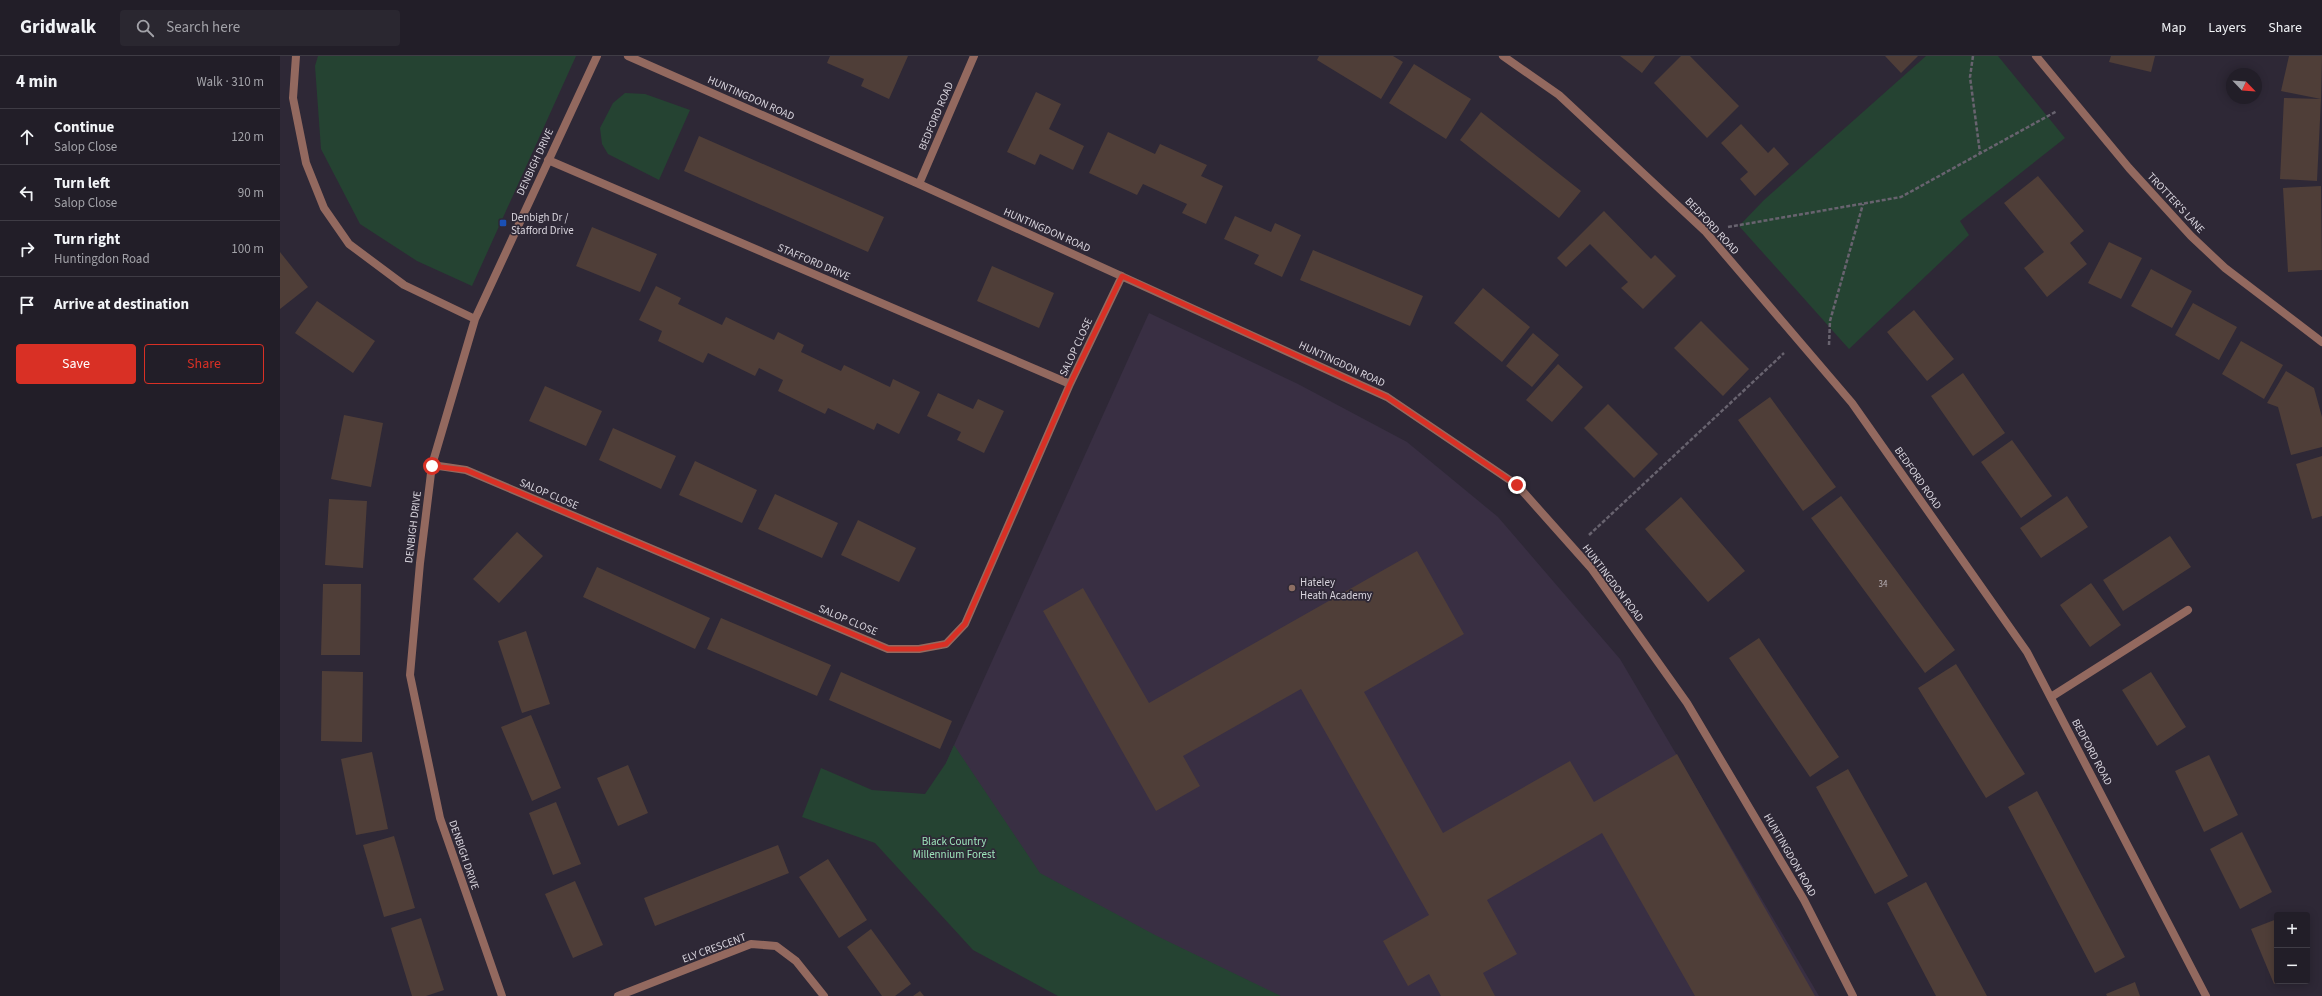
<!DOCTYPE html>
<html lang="en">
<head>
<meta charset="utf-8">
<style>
	:root { --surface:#221e28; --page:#2a2730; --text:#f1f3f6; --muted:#a2a2a8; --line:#3f3c45; --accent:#d93025 }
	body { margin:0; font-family:"Source Sans 3",sans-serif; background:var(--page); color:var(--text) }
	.controls { position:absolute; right:12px; bottom:12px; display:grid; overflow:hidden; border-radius:4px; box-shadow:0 2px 10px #0003 }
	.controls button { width:36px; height:36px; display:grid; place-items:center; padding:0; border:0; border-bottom:1px solid var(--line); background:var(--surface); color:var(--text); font:20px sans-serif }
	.compass { position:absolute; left:1946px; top:12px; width:36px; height:36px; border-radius:50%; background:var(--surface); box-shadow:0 2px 10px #0003; rotate:115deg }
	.stop { position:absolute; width:12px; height:12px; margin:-9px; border:3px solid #d93025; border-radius:50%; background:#fff }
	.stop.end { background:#d93025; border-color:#fff; box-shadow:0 1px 4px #0008 }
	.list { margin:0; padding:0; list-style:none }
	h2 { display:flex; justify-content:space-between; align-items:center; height:52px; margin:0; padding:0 16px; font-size:17px }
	h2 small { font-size:13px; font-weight:400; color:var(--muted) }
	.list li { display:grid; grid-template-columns:26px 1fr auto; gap:12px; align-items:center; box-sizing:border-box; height:56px; padding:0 16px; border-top:1px solid var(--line) }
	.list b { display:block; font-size:15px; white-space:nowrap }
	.list p { margin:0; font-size:13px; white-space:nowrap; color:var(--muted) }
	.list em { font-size:13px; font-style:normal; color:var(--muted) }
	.actions { display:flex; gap:8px; padding:12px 16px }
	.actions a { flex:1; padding:9px 0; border:1px solid var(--accent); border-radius:4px; text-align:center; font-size:14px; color:var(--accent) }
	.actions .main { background:var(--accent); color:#fff }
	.icon { flex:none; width:22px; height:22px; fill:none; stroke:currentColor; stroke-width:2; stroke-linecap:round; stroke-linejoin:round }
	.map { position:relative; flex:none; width:2042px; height:940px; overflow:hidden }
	header { display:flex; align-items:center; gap:24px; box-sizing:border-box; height:56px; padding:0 20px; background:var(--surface); border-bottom:1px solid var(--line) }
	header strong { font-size:19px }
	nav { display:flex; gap:22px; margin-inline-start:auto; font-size:14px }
	.search { width:280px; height:36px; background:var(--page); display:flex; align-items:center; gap:10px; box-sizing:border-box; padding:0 14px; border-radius:4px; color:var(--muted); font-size:15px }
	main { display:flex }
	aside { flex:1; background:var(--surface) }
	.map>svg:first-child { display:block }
	.built { fill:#392f43 }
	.green { fill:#254332 }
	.building { fill:#4f3e38 }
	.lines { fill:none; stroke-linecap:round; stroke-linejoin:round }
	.path { stroke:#68636f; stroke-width:2.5; stroke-dasharray:4 2; stroke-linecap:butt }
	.lane { stroke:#93695f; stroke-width:8 }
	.street { stroke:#93695f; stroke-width:8 }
	.route { stroke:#d93025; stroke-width:5 }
	.transit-dot { fill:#1a4fb4; stroke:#2e2836; stroke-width:1.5 }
	.education-dot { fill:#8d6e63; stroke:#2e2836; stroke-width:1.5 }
	.labels { text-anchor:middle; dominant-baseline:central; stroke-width:3.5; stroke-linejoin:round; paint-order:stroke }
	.number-label { font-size:9px; fill:#b6aeb4 }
	.street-label { font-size:11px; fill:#d8d4dd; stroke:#2e2836 }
	.poi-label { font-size:11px; fill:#d8d4dd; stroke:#2e2836; text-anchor:start }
	.park-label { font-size:11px; fill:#9de5bb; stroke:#2e2836 }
</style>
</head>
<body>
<header>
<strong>Gridwalk</strong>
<div class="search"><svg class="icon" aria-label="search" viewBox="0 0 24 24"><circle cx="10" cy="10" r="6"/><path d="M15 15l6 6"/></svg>Search here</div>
<nav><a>Map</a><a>Layers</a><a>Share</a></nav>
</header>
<main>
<aside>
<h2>4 min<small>Walk · 310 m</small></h2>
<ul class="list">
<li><svg class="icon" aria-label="ahead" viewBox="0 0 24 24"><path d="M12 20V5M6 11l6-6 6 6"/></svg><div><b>Continue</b><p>Salop Close</p></div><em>120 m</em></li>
<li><svg class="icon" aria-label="left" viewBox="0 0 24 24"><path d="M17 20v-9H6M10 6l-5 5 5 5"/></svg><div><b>Turn left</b><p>Salop Close</p></div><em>90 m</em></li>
<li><svg class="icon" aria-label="right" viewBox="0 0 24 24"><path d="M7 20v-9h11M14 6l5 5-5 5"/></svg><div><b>Turn right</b><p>Huntingdon Road</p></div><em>100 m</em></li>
<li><svg class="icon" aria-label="arrive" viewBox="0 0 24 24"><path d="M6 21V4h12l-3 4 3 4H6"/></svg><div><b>Arrive at destination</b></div></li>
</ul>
<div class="actions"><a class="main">Save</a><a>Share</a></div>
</aside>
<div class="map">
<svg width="2042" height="940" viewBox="0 0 2042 940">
	<rect width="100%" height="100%" fill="#2e2836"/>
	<path class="built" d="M 869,257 L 1018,328 L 1127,386 L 1218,461 L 1340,603 L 1539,940 L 823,940 L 666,707 Z"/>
	<path class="green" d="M 38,0 L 296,0 L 192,230 L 137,205 L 80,168 L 41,93 L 35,10 Z
		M 1646,0 L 1718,0 L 1785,82 L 1680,165 L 1689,179 L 1569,293 L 1459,170 L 1484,144 Z
		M 345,37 L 365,38 L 410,54 L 379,124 L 328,98 L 322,88 L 320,72 L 333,47 Z
		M 674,689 L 760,817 L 875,879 L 1001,940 L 778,940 L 693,894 L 595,787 L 522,761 L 541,712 L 592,734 L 645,738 L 666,707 Z"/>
	<path class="building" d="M 550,0 L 628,0 L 609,43 L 581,30 L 584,23 L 547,7 Z
		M 1039,0 L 1113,0 L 1123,6 L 1101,43 L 1037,4 Z
		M 1340,0 L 1375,0 L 1362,17 Z
		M 1401,0 L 1410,0 L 1459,50 L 1427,82 L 1374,27 Z
		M 1605,0 L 1638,0 L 1621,17 Z
		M 1831,0 L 1875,0 L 1871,16 L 1829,6 Z
		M 2009,0 L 2042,0 L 2041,43 L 2001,35 Z
		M 1134,8 L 1191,43 L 1166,83 L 1109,47 Z
		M 756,36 L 781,48 L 769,73 L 804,90 L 793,114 L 760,98 L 755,109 L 727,96 Z
		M 2004,42 L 2041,43 L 2037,125 L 2000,123 Z
		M 1201,56 L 1301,135 L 1279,162 L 1180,84 Z
		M 1461,68 L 1488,97 L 1494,91 L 1509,108 L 1475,140 L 1460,123 L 1468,116 L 1441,87 Z
		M 828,76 L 875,98 L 880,88 L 927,109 L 921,120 L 943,130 L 926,168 L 902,157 L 907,148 L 863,128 L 857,139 L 809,117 Z
		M 419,80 L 604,161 L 588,196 L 404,115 Z
		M 1758,120 L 1804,175 L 1790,187 L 1807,208 L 1767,241 L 1744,212 L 1764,196 L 1724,147 Z
		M 2041,130 L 2042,214 L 2008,216 L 2003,132 Z
		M 1324,155 L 1371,203 L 1375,199 L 1396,220 L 1363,253 L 1341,232 L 1348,226 L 1310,188 L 1286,211 L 1277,202 Z
		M 955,160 L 991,176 L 995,167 L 1021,179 L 1002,221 L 974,208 L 979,199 L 944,183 Z
		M 312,171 L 377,198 L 360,236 L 296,210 Z
		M 1829,186 L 1862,202 L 1841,243 L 1808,227 Z
		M 1033,194 L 1143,240 L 1130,270 L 1020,224 Z
		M 0,196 L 28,231 L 0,253 Z
		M 712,210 L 774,237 L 759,272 L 697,245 Z
		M 1871,213 L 1912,235 L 1892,272 L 1851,250 Z
		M 376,230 L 401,242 L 398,248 L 442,269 L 446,261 L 494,284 L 498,276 L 524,289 L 521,296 L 561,315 L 564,309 L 610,331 L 613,323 L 640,336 L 619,378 L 597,367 L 594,374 L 548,352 L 545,358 L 498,335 L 503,324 L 479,312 L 475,320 L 428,297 L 423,307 L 378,285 L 382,275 L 359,264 Z
		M 1203,232 L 1250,271 L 1222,306 L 1174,267 Z
		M 37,245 L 95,285 L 73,317 L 15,277 Z
		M 1913,247 L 1957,271 L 1939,304 L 1895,279 Z
		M 1634,254 L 1674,303 L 1647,325 L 1607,276 Z
		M 1421,265 L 1469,313 L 1443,340 L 1394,292 Z
		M 1253,277 L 1279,299 L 1252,331 L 1226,310 Z
		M 1961,285 L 2003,309 L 1984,343 L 1942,318 Z
		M 1278,308 L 1303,331 L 1272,366 L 1246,344 Z
		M 2006,315 L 2034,332 L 2042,361 L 2042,391 L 2011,399 L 1998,351 L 1987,347 Z
		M 1683,317 L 1725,377 L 1693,400 L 1651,340 Z
		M 265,330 L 322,355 L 306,390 L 249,365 Z
		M 658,337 L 693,353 L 698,343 L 724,355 L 704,397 L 677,384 L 681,376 L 647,360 Z
		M 1490,341 L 1556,431 L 1523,455 L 1458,364 Z
		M 1328,348 L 1378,398 L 1354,422 L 1304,372 Z
		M 64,359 L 103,367 L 91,431 L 51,423 Z
		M 333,372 L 396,400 L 381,433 L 319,404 Z
		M 1732,384 L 1772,440 L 1741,462 L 1701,406 Z
		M 2042,400 L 2042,460 L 2032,463 L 2016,408 Z
		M 415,405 L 477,434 L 462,467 L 399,439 Z
		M 495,438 L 558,467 L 542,502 L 478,473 Z
		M 1561,440 L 1675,594 L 1645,617 L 1531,462 Z
		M 1787,440 L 1808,471 L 1761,502 L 1740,472 Z
		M 1401,441 L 1465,515 L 1428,546 L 1365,473 Z
		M 49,443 L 87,445 L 83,512 L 45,509 Z
		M 578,464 L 636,492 L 619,526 L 561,499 Z
		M 237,476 L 263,500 L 219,547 L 193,523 Z
		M 1890,480 L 1911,511 L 1843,555 L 1823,524 Z
		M 1137,495 L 1184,578 L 1084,636 L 1163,777 L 1290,705 L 1314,746 L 1397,698 L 1535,940 L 1415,940 L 1322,777 L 1207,844 L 1237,898 L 1203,917 L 1215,940 L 1161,940 L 1149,918 L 1128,930 L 1103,885 L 1149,859 L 1021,633 L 903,700 L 920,730 L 876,755 L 763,555 L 803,532 L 869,647 Z
		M 317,511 L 430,562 L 415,593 L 303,541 Z
		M 1811,527 L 1841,569 L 1810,591 L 1780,549 Z
		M 43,528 L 81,528 L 80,599 L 41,599 Z
		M 441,562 L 551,609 L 537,640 L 427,593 Z
		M 246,575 L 270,648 L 242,657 L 218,585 Z
		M 1479,582 L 1559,701 L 1530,721 L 1449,602 Z
		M 1676,608 L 1745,718 L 1706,742 L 1638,632 Z
		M 42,615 L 83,616 L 82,686 L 41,685 Z
		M 561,616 L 672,665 L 660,693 L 549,644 Z
		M 1871,616 L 1906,671 L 1877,690 L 1842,634 Z
		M 251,659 L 281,732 L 252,745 L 221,671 Z
		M 92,696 L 108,773 L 76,779 L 61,703 Z
		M 1929,699 L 1958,759 L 1924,776 L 1895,715 Z
		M 348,709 L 368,757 L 338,770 L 317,722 Z
		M 1568,713 L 1628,820 L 1595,838 L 1536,731 Z
		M 1757,735 L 1845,901 L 1815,917 L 1728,751 Z
		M 276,746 L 301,808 L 273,819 L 249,757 Z
		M 1962,776 L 1992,836 L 1960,853 L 1930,793 Z
		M 114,780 L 135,852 L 104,861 L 83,789 Z
		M 498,789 L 509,817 L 375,870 L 364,842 Z
		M 548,803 L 587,864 L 559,882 L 519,821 Z
		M 295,825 L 323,889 L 293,902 L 265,838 Z
		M 1646,826 L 1707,940 L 1656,940 L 1607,847 Z
		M 141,862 L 164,934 L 146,940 L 132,940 L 111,872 Z
		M 1997,863 L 1997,925 L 2001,925 L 1994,928 L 1971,873 Z
		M 591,873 L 631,928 L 615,940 L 602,940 L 567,891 Z
		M 1855,926 L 1860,940 L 1827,940 L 1826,938 Z
		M 640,935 L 644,940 L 633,940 Z"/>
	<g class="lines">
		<path class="path" d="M 1693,0 L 1690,21 L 1700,97
			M 1448,171 L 1621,141 L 1777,55
			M 1549,289 L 1550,265 L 1583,148
			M 1309,479 L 1504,297"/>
		<path class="lane" d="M 1771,641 L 1908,554"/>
		<path class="street" d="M 16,0 L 13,42 L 26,107 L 44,152 L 69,188 L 124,229 L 195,263
			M 348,0 L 639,128 L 1107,341 L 1237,429 L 1311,512 L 1407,647 L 1524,844 L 1573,940
			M 1223,0 L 1279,39 L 1425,175 L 1572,347 L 1747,596 L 1926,940
			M 1756,0 L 1849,112 L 1911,180 L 1945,212 L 2042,286
			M 268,104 L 790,328
			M 639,128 L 694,0
			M 152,409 L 186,414 L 608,593 L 639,593 L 666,588 L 685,568 L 790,328 L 842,220
			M 222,940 L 160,762 L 130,619 L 140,507 L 152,409 L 195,263 L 317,0
			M 338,940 L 471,888 L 496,890 L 516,905 L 544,940"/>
	</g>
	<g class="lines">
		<path class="route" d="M 152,410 L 186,414 L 608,593 L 639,593 L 666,588 L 685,568 L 790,328 L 842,220 L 1107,341 L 1237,429"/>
	</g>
	<rect class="transit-dot" x="219" y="163" width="8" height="8" rx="2"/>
	<circle class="education-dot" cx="1012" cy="532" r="4"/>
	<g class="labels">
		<g class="number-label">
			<text x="1603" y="528">34</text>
		</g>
		<g class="street-label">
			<text transform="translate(471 42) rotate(24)">HUNTINGDON ROAD</text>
			<text transform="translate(656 60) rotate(-67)">BEDFORD ROAD</text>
			<text transform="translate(255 106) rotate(-65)">DENBIGH DRIVE</text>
			<text transform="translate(1896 147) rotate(47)">TROTTER'S LANE</text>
			<text transform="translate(1432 170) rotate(47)">BEDFORD ROAD</text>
			<text transform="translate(767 174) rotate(24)">HUNTINGDON ROAD</text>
			<text transform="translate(534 206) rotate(23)">STAFFORD DRIVE</text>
			<text transform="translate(796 291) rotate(-65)">SALOP CLOSE</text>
			<text transform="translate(1062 308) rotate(25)">HUNTINGDON ROAD</text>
			<text transform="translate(1638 422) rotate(55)">BEDFORD ROAD</text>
			<text transform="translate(269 438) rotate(23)">SALOP CLOSE</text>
			<text transform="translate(133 471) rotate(-83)">DENBIGH DRIVE</text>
			<text transform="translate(1333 527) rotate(53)">HUNTINGDON ROAD</text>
			<text transform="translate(568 564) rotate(23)">SALOP CLOSE</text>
			<text transform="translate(1812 696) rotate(62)">BEDFORD ROAD</text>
			<text transform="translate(184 799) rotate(71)">DENBIGH DRIVE</text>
			<text transform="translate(1510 799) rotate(60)">HUNTINGDON ROAD</text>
			<text transform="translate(434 892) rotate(-20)">ELY CRESCENT</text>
		</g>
		<g class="poi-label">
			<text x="231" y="161">Denbigh Dr /<tspan x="231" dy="13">Stafford Drive</tspan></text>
			<text x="1020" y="526">Hateley<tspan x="1020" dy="13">Heath Academy</tspan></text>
		</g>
		<g class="park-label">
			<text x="674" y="785">Black Country<tspan x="674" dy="13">Millennium Forest</tspan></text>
		</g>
	</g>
</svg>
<div class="controls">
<button>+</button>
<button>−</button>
</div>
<svg class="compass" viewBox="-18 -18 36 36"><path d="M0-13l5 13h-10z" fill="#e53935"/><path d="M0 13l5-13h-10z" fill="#a2a2a8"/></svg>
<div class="stop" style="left:152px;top:410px"></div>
<div class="stop end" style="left:1237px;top:429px"></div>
</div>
</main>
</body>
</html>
